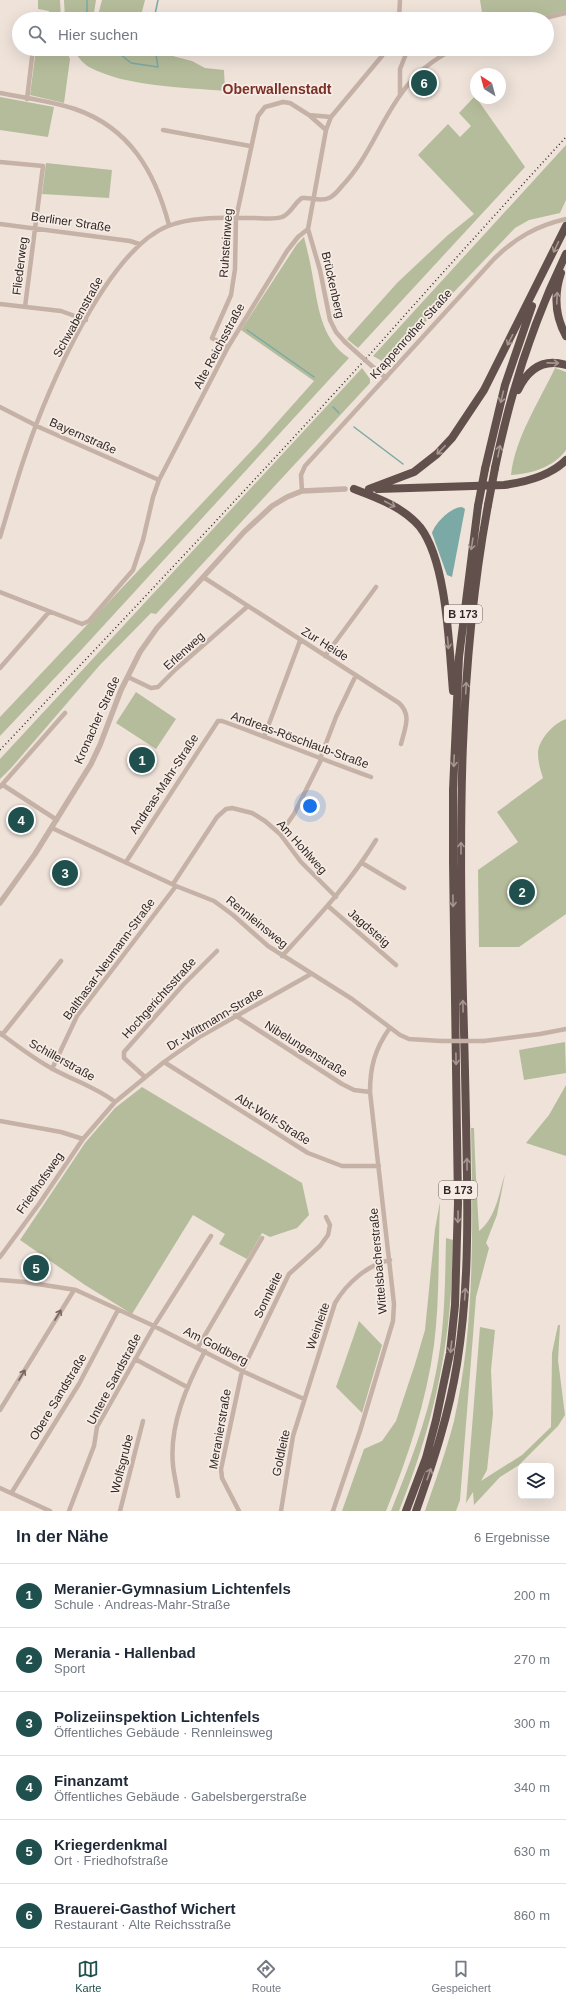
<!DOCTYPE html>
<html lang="de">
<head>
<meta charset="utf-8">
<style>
	:root { --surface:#fff; --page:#f2f2f3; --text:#1f2937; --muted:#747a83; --line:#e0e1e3; --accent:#20504d }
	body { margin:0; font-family:Helvetica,sans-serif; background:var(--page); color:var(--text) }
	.controls { position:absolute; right:12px; bottom:12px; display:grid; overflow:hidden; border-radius:6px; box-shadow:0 4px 16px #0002 }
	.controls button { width:36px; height:36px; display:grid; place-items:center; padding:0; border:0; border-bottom:1px solid var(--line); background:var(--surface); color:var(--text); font:20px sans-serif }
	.compass { position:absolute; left:470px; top:68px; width:36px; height:36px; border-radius:50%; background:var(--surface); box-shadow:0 4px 16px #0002; rotate:324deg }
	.you { position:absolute; left:310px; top:806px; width:14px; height:14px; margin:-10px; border:3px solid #fff; border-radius:50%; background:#1a73e8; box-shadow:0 0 0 6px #1a73e833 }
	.badge { display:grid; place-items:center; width:26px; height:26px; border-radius:50%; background:var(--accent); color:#fff; font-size:13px; font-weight:700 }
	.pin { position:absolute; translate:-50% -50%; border:2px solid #fff; box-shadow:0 1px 4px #0006 }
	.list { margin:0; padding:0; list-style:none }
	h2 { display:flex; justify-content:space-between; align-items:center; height:52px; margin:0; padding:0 16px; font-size:17px }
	h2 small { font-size:13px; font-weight:400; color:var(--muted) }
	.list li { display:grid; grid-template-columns:26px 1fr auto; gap:12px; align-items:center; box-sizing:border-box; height:64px; padding:0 16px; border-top:1px solid var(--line) }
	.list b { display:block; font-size:15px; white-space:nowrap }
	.list p { margin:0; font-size:13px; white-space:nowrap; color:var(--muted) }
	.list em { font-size:13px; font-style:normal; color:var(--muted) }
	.icon { flex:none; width:22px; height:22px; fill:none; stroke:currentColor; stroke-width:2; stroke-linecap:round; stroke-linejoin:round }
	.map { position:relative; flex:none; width:566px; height:1511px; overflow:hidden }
	.search { position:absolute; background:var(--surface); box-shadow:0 4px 16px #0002; left:12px; right:12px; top:12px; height:44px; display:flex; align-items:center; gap:10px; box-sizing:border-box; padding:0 14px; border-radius:22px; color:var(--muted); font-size:15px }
	.sheet { height:436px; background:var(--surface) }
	nav { display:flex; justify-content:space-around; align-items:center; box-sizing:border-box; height:56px; border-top:1px solid var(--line); background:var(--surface); font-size:11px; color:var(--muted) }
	nav a { display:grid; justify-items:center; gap:2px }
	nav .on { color:var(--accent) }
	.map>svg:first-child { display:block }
	.green { fill:#b5bc9b }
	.water { fill:#7ba9a5 }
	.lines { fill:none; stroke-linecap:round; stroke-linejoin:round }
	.stream { stroke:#7ba9a5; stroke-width:1.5 }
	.minor { stroke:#c5b1a6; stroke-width:4.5 }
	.tertiary { stroke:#c5b1a6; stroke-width:5.5 }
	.trunk { stroke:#62504c; stroke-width:8 }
	.rail { stroke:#322926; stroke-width:1.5; stroke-dasharray:1 3; stroke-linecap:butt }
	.minor-bridge { stroke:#c5b1a6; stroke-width:4.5 }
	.trunk-bridge { stroke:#62504c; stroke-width:8 }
	.oneway { stroke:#a59691 }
	.oneway2 { stroke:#746660 }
	.labels { text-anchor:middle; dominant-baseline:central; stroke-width:3.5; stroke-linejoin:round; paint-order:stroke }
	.shield { fill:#f7ece5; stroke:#6d645f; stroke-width:1 }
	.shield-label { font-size:11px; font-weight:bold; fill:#322926 }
	.street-label { font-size:12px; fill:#322926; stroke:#f7ece5 }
	.quarter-label { font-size:14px; font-weight:bold; fill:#7a3027; stroke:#f7ece5 }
</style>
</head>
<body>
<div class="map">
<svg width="566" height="1511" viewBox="0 0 566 1511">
	<rect width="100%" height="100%" fill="#eee2d9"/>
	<path class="green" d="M 38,0 L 60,0 L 61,19 L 48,19 L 49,11 L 38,9 Z
		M 64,0 L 96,0 L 93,19 L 65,19 Z
		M 102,0 L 145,0 L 140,19 L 97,19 Z
		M 480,0 L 566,0 L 566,11 L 531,19 L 483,19 Z
		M 36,49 L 66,49 L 70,59 L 64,103 L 30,95 Z
		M 72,49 L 168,49 L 169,55 L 192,61 L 205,68 L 224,70 L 225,91 C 183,87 126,87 89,67 C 82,63 77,55 72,49 Z
		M 475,96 L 525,167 L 358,348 L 347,339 L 397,283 L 448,235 L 474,214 L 418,155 L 448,124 L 460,137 L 471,126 L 459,113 Z
		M 0,97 L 54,107 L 48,137 L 0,130 Z
		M 566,145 L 566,200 L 560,213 L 529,220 L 515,228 L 389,360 L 382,361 L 373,356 Z
		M 46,163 L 112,170 L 109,198 L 42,194 Z
		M 304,237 C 307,249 310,261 312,273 C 318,304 320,339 349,358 L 83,648 L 0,736 L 0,717 L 257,445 L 314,381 L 241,330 L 297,244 Z
		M 362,368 L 370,379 L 370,383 L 156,614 L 151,613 L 99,666 L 12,767 L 0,779 L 0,759 Z
		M 555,368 L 566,372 L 566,450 C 554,467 531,474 511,475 C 515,438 539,402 555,368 Z
		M 136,692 L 176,719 L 156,749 L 116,723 Z
		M 566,719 L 566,914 L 519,947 L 479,947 L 478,870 L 518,842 L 497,812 L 543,778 C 540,769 538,762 538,752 C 539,739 554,723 566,719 Z
		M 565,1042 L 566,1073 L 524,1080 L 519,1050 Z
		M 566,1085 L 566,1156 L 526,1143 L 549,1115 Z
		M 142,1087 L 302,1183 L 309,1215 L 297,1228 L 270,1237 L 262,1233 L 247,1259 L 219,1244 L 225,1234 L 193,1215 L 132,1314 L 85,1285 L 20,1240 L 85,1143 L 115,1108 Z
		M 471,1128 L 474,1128 C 475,1163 477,1196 479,1231 C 496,1218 499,1193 505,1174 L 497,1215 L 486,1243 L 489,1248 L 476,1297 L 460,1500 L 456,1511 L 425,1511 C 435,1482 446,1452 454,1421 C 475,1327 473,1225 471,1128 Z
		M 440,1202 C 438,1250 440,1298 434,1345 C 426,1403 408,1457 386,1511 L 342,1511 L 364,1449 L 382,1441 L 396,1421 L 415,1364 L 425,1330 L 435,1229 Z
		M 446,1238 L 453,1240 C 452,1340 436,1418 399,1511 L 391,1511 C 409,1466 427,1420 436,1372 C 445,1328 445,1283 446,1238 Z
		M 359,1321 L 382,1345 L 362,1413 L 336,1387 Z
		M 558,1325 L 560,1325 L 558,1360 L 565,1415 L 558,1426 L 519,1465 L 500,1477 L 474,1505 L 473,1492 L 466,1503 L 480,1327 L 495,1330 L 491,1370 L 493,1414 L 487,1470 L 481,1481 L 522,1455 L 551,1427 L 552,1353 Z"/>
	<path class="water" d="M 462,507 L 465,509 L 452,577 L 447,575 L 432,533 C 435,523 451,507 462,507 Z"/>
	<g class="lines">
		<path class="stream" d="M 87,0 L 87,19
			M 154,19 L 158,0
			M 114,49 L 131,63 L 158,67 L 155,49
			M 247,330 L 314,377
			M 333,407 L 339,413
			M 354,427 L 403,464"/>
		<path class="minor" d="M 37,19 L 38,14
			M 399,19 L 400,0
			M 541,19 L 566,13
			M 0,93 C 25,98 51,101 75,109 C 130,128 155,172 169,225
			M 400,95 L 400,69 L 408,49
			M 27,99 L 33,49
			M 309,115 L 326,130
			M 163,130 L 250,146
			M 0,162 L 43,166 L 25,307
			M 0,224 L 130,241 L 139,244
			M 0,304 L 61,311 L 86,320
			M 345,342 L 336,332 L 330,320 L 320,270 L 308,229 L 326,130 L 331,117 L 382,56 L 385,49
			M 228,347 L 212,338 L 231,295 L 235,269 L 236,218 L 258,116 L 265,107 L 283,102 L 290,103 L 309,115 L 331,117
			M 374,368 L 386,378
			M 0,407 L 41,428 L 159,480
			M 302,491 L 301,475 L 305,466 L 493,260 C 515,238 536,226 566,219
			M 0,537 C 9,508 17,478 27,450 C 47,390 107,250 168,226 C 193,216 226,218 252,218 C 261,218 274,220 282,217 C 291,214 294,203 302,198 C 311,197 320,202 329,198 C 334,196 338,191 342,186 C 368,159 379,124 401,94 C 414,75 434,59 454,49
			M 203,577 L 399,703 C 412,715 405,728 401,744
			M 0,592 L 82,624 L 89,621 L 133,570 L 143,540 L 153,497 L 159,480 L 228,347 L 287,251 L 298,237 L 308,229
			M 325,656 L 376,587
			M 0,668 L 49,612
			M 128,677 L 151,688 L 158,687 L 176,669 L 248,606
			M 264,737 L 300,641
			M 320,759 L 336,717 L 356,675
			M 3,785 L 57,820
			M 0,787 L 65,713
			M 52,828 L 176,886 L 214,901 L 233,915 L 268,946 L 352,999 L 400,1035 L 409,1039 L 441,1041
			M 280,834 L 294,814 L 321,760
			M 126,862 L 218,721 L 222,721 C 272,739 321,759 371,777
			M 362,863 L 404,888
			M 173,884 L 217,817 L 226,809 L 232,808 L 252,813 L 265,821 L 280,834 L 301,862 L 336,897
			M 328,906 L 396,965
			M 282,956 C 316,919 350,883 376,840
			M 235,1015 L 342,1084 L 354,1090 L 370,1092
			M 0,1033 C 17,1046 33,1058 51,1068 C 72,1080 96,1087 115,1102
			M 2,1035 L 61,961
			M 484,1041 L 540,1034 L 566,1029
			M 164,1062 L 308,1153 L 342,1166 L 379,1166
			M 52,1069 L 77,1016 L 176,886
			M 145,1077 L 124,1058 L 124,1052 L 183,985 L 217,951
			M 0,1121 L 61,1132 L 83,1139
			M 0,1257 L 39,1204 L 83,1139 L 115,1102 L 164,1062 L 201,1036 L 311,974
			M 0,1280 L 25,1282 L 76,1290 L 154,1326 L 242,1371 L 304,1399
			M 198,1347 L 262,1238
			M 135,1359 L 187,1387
			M 0,1410 L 74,1290
			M 0,1488 L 50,1511
			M 12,1492 L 79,1384 L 118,1310
			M 178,1496 C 177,1486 174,1476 173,1465 C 169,1425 187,1385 205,1351
			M 69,1511 L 94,1446 L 97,1427 L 154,1326 L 211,1236
			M 120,1511 L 143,1421
			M 239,1511 L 222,1478 L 221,1469 L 242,1371 L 289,1274 L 320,1246 L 328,1235 L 330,1225 L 326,1217
			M 281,1511 L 293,1436 L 335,1303 C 347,1283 367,1265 390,1260
			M 333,1511 L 360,1431 L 393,1321 L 394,1304 L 370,1092 C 370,1067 375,1049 389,1029"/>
		<path class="tertiary" d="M 0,903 L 35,854 L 91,764 L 100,745 L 121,690 L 140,652 L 157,628 L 244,532 L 272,506 L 287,497 L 302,491 L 345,489"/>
		<path class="trunk" d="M 561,273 C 554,294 555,316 566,336
			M 518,390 C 528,369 543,358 566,365
			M 495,468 C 510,393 533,322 566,254
			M 485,469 L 505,385 L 532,306
			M 354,489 C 378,498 403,507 420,527 C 447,562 449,647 453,691
			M 369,489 L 414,472 L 437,454 L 452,438 L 484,390 L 566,226
			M 378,489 L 504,485 C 526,482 550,476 566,460
			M 406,1511 L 426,1458 L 436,1420 L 450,1353 L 455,1305 L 458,1203 L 453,862 L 453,790 L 459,657 L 478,506
			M 416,1511 C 433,1463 449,1414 457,1364 C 467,1302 468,1239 467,1176 C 466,1117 465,1057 463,998 C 459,833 458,667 488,505"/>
		<path class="rail" d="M 0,750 C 125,618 250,486 372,352 C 436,280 501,208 566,137"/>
		<path class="minor-bridge" d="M 345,342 L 374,368
			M 441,1041 L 484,1041"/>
		<path class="trunk-bridge" d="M 488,505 L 495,468
			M 478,506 L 485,469"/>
	</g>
	<defs><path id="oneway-shaft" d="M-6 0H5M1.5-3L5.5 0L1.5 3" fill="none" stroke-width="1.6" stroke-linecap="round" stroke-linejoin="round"/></defs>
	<g class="oneway">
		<use href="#oneway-shaft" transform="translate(556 247) rotate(115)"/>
		<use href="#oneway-shaft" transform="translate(557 298) rotate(-88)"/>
		<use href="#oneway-shaft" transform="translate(510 340) rotate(117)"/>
		<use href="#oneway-shaft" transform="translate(553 363) rotate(1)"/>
		<use href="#oneway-shaft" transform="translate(502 397) rotate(104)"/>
		<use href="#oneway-shaft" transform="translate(441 450) rotate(134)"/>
		<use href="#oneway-shaft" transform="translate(499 451) rotate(-79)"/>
		<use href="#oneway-shaft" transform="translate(390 504) rotate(28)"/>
		<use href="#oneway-shaft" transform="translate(472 544) rotate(99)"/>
		<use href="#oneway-shaft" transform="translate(448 643) rotate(85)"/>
		<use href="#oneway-shaft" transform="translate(466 688) rotate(-87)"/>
		<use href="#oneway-shaft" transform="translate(454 761) rotate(92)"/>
		<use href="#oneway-shaft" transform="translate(461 848) rotate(-90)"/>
		<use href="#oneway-shaft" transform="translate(453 901) rotate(89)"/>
		<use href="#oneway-shaft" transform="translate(463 1006) rotate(-91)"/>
		<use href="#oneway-shaft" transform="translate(456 1059) rotate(89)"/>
		<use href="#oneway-shaft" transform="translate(467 1164) rotate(-91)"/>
		<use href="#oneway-shaft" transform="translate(458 1217) rotate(91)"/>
		<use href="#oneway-shaft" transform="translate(465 1294) rotate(-86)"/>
		<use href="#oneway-shaft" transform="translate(451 1347) rotate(97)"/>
		<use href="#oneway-shaft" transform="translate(429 1474) rotate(-71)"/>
	</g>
	<g class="oneway2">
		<use href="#oneway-shaft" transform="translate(58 1315) rotate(-59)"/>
		<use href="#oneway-shaft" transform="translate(22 1375) rotate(-59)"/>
	</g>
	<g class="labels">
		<g class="shield">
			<rect x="444" y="605" width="38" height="18" rx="3"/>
			<rect x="439" y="1181" width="38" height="18" rx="3"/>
		</g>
		<g class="shield-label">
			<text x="463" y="614">B 173</text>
			<text x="458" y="1190">B 173</text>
		</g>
		<g class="street-label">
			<text transform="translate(71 222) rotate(8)">Berliner Straße</text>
			<text transform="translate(226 243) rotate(-86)">Ruhsteinweg</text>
			<text transform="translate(20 266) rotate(-83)">Fliederweg</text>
			<text transform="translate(333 285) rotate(77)">Brückenberg</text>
			<text transform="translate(78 317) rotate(-61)">Schwabenstraße</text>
			<text transform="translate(411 334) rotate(-48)">Krappenrother Straße</text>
			<text transform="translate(219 346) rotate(-62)">Alte Reichsstraße</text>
			<text transform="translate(83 436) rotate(24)">Bayernstraße</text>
			<text transform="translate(325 644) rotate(32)">Zur Heide</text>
			<text transform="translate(184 651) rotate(-42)">Erlenweg</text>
			<text transform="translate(97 720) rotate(-66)">Kronacher Straße</text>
			<text transform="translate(300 740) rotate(20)">Andreas-Röschlaub-Straße</text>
			<text transform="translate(164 784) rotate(-57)">Andreas-Mahr-Straße</text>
			<text transform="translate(302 847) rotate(48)">Am Hohlweg</text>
			<text transform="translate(257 922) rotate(39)">Rennleinsweg</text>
			<text transform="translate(369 928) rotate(41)">Jagdsteig</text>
			<text transform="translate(109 959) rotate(-54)">Balthasar-Neumann-Straße</text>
			<text transform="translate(159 998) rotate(-48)">Hochgerichtsstraße</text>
			<text transform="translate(215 1019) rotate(-31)">Dr.-Wittmann-Straße</text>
			<text transform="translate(306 1049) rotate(32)">Nibelungenstraße</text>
			<text transform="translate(62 1060) rotate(29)">Schillerstraße</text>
			<text transform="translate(273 1119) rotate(32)">Abt-Wolf-Straße</text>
			<text transform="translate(40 1183) rotate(-55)">Friedhofsweg</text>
			<text transform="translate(378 1261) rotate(-95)">Wittelsbacherstraße</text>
			<text transform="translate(268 1295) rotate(-64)">Sonnleite</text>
			<text transform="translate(318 1326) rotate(-71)">Weinleite</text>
			<text transform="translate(216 1346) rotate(27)">Am Goldberg</text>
			<text transform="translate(114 1379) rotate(-62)">Untere Sandstraße</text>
			<text transform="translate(58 1397) rotate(-59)">Obere Sandstraße</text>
			<text transform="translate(220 1429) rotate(-80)">Meranierstraße</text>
			<text transform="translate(281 1453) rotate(-78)">Goldleite</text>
			<text transform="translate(122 1464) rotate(-76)">Wolfsgrube</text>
		</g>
		<g class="quarter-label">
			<text x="277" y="89">Oberwallenstadt</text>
		</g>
	</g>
</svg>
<div class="controls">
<button><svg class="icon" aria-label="layers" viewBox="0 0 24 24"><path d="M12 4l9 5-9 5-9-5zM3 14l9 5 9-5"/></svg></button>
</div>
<svg class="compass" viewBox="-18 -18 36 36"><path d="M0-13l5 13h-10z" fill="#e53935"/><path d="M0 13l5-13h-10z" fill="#747a83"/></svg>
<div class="you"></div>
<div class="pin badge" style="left:142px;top:760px">1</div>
<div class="pin badge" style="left:522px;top:892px">2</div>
<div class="pin badge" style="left:65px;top:873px">3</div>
<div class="pin badge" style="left:21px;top:820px">4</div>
<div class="pin badge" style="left:36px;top:1268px">5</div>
<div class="pin badge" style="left:424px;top:83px">6</div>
<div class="search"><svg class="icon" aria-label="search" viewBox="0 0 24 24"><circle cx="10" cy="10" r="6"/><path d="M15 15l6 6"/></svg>Hier suchen</div>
</div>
<section class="sheet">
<h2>In der Nähe<small>6 Ergebnisse</small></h2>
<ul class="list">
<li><span class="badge">1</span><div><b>Meranier-Gymnasium Lichtenfels</b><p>Schule · Andreas-Mahr-Straße</p></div><em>200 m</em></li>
<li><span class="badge">2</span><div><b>Merania - Hallenbad</b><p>Sport</p></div><em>270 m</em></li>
<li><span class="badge">3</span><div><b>Polizeiinspektion Lichtenfels</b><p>Öffentliches Gebäude · Rennleinsweg</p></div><em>300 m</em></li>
<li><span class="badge">4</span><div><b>Finanzamt</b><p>Öffentliches Gebäude · Gabelsbergerstraße</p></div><em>340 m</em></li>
<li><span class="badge">5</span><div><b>Kriegerdenkmal</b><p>Ort · Friedhofstraße</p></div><em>630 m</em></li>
<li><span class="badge">6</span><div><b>Brauerei-Gasthof Wichert</b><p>Restaurant · Alte Reichsstraße</p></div><em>860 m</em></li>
</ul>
</section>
<nav>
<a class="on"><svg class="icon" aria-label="map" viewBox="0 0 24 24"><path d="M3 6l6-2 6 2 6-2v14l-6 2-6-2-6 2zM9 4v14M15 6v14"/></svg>Karte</a>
<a><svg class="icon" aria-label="directions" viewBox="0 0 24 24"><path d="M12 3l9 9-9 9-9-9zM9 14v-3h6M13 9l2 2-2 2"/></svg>Route</a>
<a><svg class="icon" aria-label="saved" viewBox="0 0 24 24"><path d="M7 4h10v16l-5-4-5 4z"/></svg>Gespeichert</a>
</nav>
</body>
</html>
